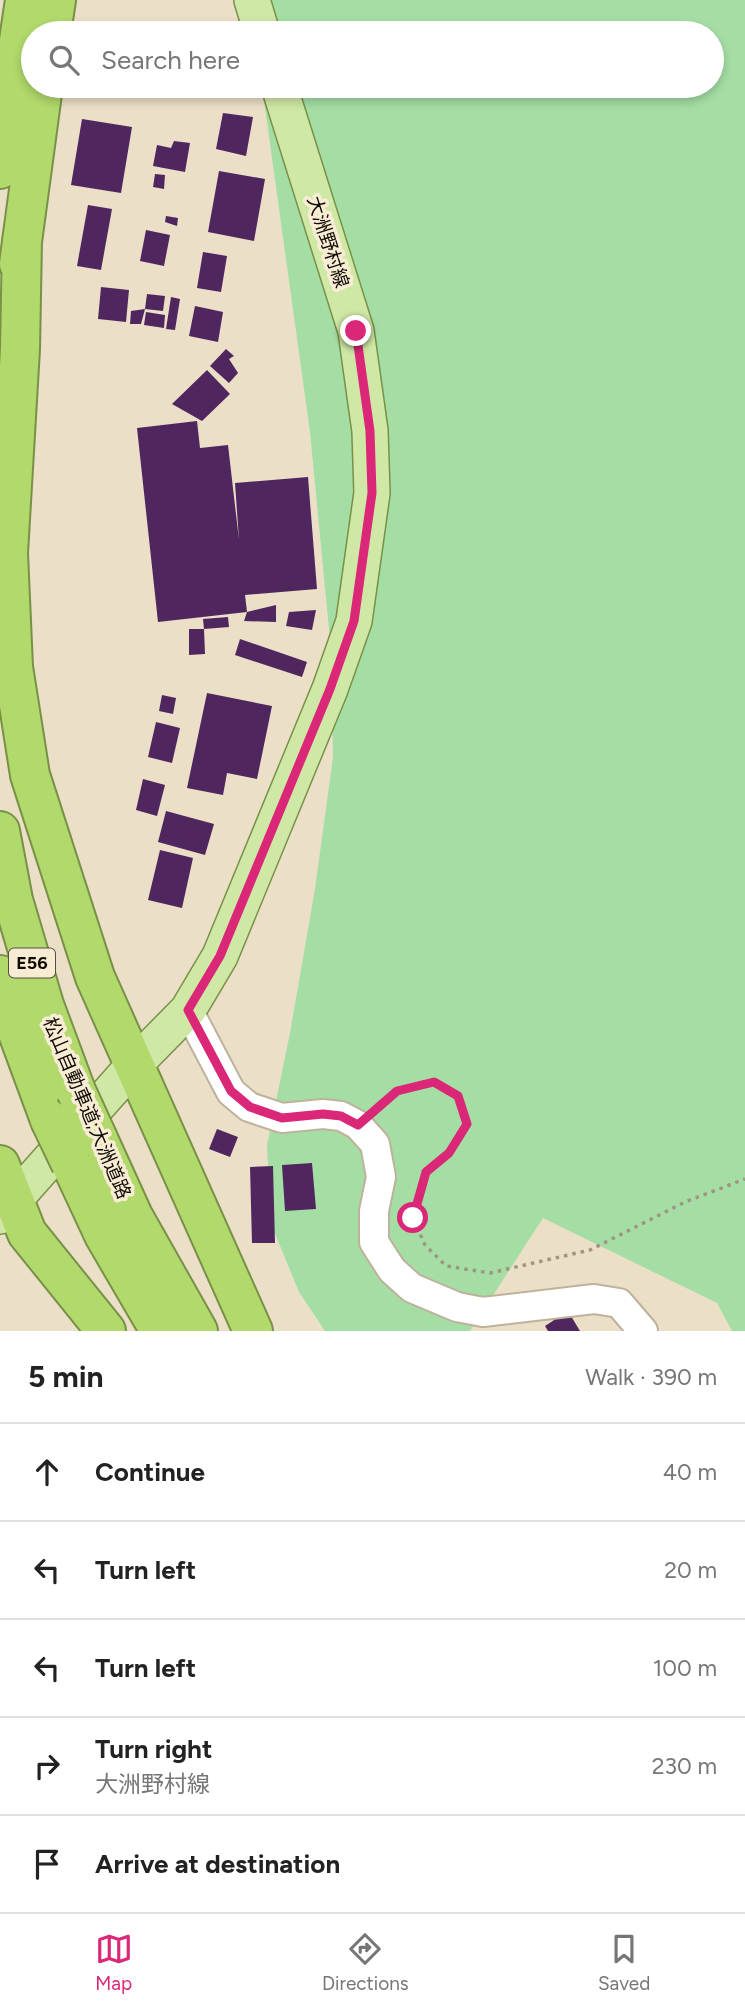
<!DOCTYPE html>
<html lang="en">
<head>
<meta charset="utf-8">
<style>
	:root { --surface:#fff; --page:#f6f6f6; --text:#222; --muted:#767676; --line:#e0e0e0; --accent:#db2777 }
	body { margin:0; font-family:Figtree,"Noto Sans JP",sans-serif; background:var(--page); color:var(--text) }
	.stop { position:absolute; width:21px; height:21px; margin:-16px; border:5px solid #db2777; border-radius:50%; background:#fff }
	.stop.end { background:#db2777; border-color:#fff; box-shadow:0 2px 7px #0008 }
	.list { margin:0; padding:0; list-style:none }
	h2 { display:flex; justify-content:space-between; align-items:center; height:91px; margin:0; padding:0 28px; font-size:30px }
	h2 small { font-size:23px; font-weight:400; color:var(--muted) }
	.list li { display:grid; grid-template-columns:46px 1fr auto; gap:21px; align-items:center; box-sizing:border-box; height:98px; padding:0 28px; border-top:2px solid var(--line) }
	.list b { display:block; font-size:26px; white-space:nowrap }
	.list p { margin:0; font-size:23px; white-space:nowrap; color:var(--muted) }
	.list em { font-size:23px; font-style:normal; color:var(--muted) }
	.icon { flex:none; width:38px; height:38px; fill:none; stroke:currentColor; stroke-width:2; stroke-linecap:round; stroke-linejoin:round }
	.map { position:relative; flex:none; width:745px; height:1331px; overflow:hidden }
	.search { position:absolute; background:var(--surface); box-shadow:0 4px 10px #0003; left:21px; right:21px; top:21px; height:77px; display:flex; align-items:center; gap:18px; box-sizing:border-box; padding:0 24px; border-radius:38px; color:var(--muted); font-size:26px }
	.sheet { height:581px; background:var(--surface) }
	nav { display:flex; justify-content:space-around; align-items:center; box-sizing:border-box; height:98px; border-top:2px solid var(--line); background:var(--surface); font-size:19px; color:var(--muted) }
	nav a { display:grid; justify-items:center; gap:4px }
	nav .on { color:var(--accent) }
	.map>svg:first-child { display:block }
	.green { fill:#a5dea5 }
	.building { fill:#50265f }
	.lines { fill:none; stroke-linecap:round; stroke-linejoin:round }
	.minor-casing { stroke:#bdb29b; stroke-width:32 }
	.major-casing { stroke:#789147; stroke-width:38 }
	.highway-casing { stroke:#789147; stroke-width:42 }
	.path { stroke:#9e9583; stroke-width:3.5; stroke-dasharray:3.5 5; stroke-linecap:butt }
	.minor { stroke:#fff; stroke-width:28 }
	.major { stroke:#d0e8a6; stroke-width:35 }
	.highway { stroke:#b1d96b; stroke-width:38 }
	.highway-bridge-casing { stroke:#789147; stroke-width:42; stroke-linecap:butt }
	.highway-bridge { stroke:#b1d96b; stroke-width:38 }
	.route { stroke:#db2777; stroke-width:9 }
	.labels { text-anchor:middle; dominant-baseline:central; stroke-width:7; stroke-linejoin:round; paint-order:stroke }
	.shield { fill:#f8edd4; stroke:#554f42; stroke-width:2 }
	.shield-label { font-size:18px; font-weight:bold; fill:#0f0b04 }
	.street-label { font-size:19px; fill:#0f0b04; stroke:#f8edd4 }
</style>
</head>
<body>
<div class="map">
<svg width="745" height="1331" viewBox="0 0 745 1331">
	<rect width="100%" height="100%" fill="#ebdfc7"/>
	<path class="green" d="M 251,0 L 745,0 L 745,1331 L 732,1331 L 717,1303 L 543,1218 L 470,1331 L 325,1331 L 299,1292 L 271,1224 L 267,1145 L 290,1033 L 315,889 L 333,757 L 331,650 L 310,432 L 262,86 L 712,86 L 712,33 L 256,33 Z"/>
	<path class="building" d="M 97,26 L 119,30 L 118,33 L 95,33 Z
		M 227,86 L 258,86 L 259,95 L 226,90 Z
		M 223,113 L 253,117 L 246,156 L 216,149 Z
		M 82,119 L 132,127 L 121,193 L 71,185 Z
		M 174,141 L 190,143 L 185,172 L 153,166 L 157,145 L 171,148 Z
		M 219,171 L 265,179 L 254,241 L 208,232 Z
		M 155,174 L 165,175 L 164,189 L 153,187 Z
		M 88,205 L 112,209 L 101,270 L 77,266 Z
		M 166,216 L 178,218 L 177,226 L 165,222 Z
		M 146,230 L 170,235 L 164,266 L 140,261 Z
		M 203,252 L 227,256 L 221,292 L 197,288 Z
		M 101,287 L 129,290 L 126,322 L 98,319 Z
		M 147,294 L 165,296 L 163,311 L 145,309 Z
		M 171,297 L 180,299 L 175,330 L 166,329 Z
		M 195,306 L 223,312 L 218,342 L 189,336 Z
		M 145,309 L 141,324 L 130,324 L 131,311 Z
		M 146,312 L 165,315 L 164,328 L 144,325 Z
		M 226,349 L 234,356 L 229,359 L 238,373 L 229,383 L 210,366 Z
		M 207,370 L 230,394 L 202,421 L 172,404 Z
		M 197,421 L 200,448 L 228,445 L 239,540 L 235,483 L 308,477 L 317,589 L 245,595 L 247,612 L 276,605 L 276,622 L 244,621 L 247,612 L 158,622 L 137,428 Z
		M 316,610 L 312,630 L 286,626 L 289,612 Z
		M 228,617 L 229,627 L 204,629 L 205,654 L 189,655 L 189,629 L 204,629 L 203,619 Z
		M 240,639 L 307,662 L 302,677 L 235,655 Z
		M 207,693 L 272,706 L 257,779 L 227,773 L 223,795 L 187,788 Z
		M 162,695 L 176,698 L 173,714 L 159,711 Z
		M 156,722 L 180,728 L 172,763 L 148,757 Z
		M 143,779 L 165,785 L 157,816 L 136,810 Z
		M 166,811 L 214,824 L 205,855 L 158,842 Z
		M 160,850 L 193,858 L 182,908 L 148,900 Z
		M 217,1129 L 238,1137 L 230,1157 L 209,1149 Z
		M 312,1163 L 316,1209 L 285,1211 L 282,1165 Z
		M 273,1166 L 275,1243 L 252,1243 L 250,1167 Z
		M 568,1311 L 580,1331 L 548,1331 L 545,1326 Z"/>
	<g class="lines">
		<g class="minor-casing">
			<path id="minor" d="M 188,1010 L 231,1092 L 249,1107 L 282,1118 L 323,1114 L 341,1116 L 358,1125 L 375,1144 L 381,1177 L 374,1211 L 374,1242 L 392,1270 L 412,1288 L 457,1307 L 483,1312 L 594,1299 L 619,1303 L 643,1331"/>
		</g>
		<g class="major-casing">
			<path id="major" d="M 252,0 L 262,33
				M 0,1216 L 133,1066 L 188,1010 L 220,956 L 330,689 L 354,621 L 372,493 L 370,431 L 356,331 L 279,86"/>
		</g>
		<g class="highway-casing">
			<path id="highway" d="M 51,33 L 56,0
				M 0,169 L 25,0
				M 22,240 L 20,349 L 8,553 L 13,667 L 30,775 L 95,977 L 253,1331
				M 19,264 L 43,86
				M 0,831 L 13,900 L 44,1005 L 76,1091
				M 0,975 L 12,1017 L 50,1120
				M 98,1139 L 133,1216 L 198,1331
				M 71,1164 L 104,1235 L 160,1331
				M 0,1165 L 27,1233 L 106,1331"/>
		</g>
		<path class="path" d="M 375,1111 L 397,1091 L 434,1082 L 458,1096 L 467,1124 L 449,1153 L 426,1172 L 413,1218 L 425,1245 L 446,1266 L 490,1273 L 590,1250 L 685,1202 L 745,1179"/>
		<use href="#minor" class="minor"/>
		<use href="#major" class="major"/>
		<use href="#highway" class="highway"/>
		<g class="highway-bridge-casing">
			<path id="highway-bridge" d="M 76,1091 L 98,1139
				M 50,1120 L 71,1164"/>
		</g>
		<use href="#highway-bridge" class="highway-bridge"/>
	</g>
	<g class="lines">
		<path class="route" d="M 356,331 L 370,431 L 372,493 L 354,621 L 330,689 L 220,956 L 188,1010 L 231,1091 L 250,1107 L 282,1118 L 323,1114 L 341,1116 L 358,1125 L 397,1091 L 434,1082 L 458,1096 L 467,1124 L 449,1153 L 426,1172 L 413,1218"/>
	</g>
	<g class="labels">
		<rect class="shield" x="9" y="948.5" width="46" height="29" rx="5"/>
		<g class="shield-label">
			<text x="32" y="963">E56</text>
		</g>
		<g class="street-label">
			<text transform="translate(328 242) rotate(72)">大洲野村線</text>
			<text transform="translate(87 1108) rotate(67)">松山自動車道;大洲道路</text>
		</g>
	</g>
</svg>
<div class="stop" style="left:413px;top:1218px"></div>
<div class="stop end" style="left:356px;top:331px"></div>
<div class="search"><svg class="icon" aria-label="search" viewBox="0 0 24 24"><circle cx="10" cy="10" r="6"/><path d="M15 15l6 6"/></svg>Search here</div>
</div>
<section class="sheet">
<h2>5 min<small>Walk · 390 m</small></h2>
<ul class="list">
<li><svg class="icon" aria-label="ahead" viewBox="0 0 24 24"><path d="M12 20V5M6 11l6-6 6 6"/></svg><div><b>Continue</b></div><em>40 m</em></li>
<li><svg class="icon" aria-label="left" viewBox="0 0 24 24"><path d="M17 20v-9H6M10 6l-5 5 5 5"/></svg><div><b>Turn left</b></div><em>20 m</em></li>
<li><svg class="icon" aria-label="left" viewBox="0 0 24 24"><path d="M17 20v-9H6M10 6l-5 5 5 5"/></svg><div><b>Turn left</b></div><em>100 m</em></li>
<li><svg class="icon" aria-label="right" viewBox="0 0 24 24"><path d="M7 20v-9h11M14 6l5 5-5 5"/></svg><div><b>Turn right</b><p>大洲野村線</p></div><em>230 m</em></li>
<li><svg class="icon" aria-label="arrive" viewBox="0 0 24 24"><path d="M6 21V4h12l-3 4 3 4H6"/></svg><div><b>Arrive at destination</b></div></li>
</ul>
</section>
<nav>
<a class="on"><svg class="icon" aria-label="map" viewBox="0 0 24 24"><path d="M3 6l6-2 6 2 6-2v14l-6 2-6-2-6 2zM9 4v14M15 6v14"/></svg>Map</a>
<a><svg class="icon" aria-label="directions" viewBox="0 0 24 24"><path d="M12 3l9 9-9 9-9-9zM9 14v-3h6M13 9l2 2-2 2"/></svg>Directions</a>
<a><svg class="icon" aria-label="saved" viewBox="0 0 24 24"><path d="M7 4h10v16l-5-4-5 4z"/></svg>Saved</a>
</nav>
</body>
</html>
